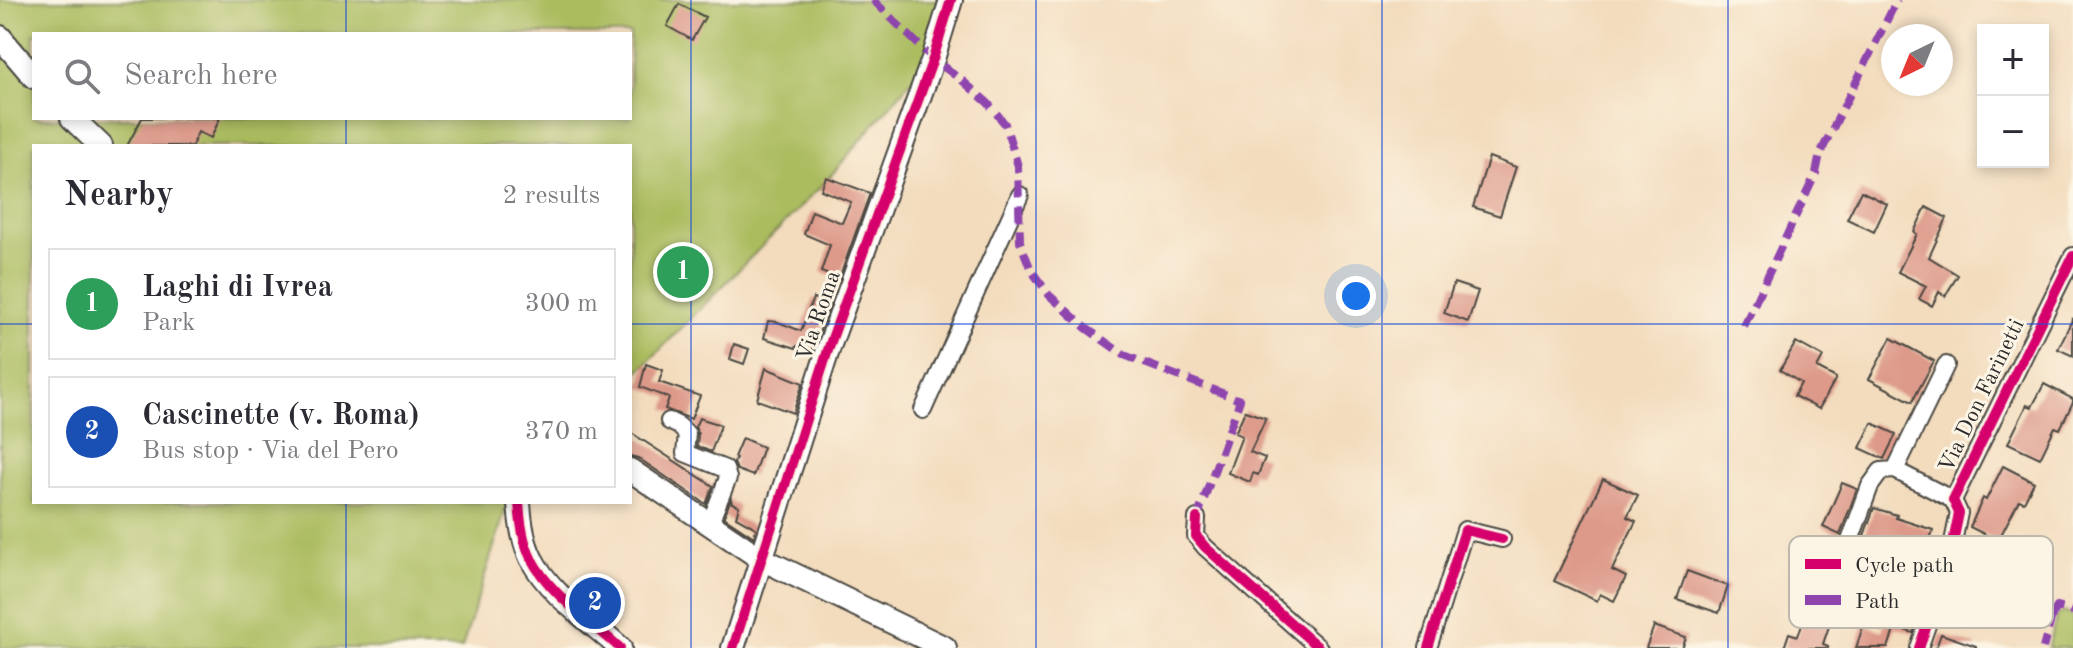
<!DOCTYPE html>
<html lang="en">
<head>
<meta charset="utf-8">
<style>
	:root { --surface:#fff; --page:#f2f2f3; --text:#2b2b33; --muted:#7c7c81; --line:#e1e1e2; --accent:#1a73e8 }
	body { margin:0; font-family:"Old Standard TT",serif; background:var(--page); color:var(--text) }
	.controls { position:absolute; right:24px; top:24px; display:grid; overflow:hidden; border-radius:0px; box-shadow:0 4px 12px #0003 }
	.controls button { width:72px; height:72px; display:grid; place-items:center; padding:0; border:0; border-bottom:2px solid var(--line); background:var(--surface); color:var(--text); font:40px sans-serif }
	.compass { position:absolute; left:1881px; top:24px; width:72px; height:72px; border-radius:50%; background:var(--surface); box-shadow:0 4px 12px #0003; rotate:223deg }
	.you { position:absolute; left:1356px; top:296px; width:28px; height:28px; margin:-20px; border:6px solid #fff; border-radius:50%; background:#1a73e8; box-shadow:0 0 0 12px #1a73e833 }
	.badge { display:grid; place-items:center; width:52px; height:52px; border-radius:50%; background:var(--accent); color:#fff; font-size:26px; font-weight:700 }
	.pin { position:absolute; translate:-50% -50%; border:4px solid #fff; box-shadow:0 2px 8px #0006 }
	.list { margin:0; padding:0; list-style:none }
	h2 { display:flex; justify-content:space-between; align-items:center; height:104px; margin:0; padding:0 32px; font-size:34px }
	h2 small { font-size:26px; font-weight:400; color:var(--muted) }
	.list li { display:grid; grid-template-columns:52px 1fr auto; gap:24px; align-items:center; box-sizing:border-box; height:112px; margin:0 16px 16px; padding:0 16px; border:2px solid var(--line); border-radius:0px }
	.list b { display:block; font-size:30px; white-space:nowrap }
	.list p { margin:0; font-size:26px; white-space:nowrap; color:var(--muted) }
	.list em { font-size:26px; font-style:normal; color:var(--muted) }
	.icon { flex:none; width:44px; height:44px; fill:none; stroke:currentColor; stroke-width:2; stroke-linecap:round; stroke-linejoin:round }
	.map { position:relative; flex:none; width:2073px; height:648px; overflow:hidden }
	.search { position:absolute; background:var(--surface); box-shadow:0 4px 12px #0003; left:32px; top:32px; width:600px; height:88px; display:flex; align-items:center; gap:20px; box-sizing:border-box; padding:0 28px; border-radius:0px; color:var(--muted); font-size:30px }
	.panel { position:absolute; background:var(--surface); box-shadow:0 4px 12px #0003; left:32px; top:144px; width:600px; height:360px; border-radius:0px }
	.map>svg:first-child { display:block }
	.green { fill:#abbc5f; stroke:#6b7445; stroke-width:2; fill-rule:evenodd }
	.building { fill:#dd9989 }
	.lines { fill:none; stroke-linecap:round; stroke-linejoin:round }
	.street-casing { stroke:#494641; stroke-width:20 }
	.secondary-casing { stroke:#494641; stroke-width:26 }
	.street { stroke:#fff; stroke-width:16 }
	.secondary { stroke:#fff; stroke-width:22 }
	.quiet { stroke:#8e44ad; stroke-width:8; stroke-dasharray:16 8; stroke-linecap:butt }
	.cycleway-casing { stroke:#fcf5e5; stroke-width:15 }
	.cycleway { stroke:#d6006c; stroke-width:10 }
	.grid { fill:none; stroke:#1d4ed8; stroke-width:2; stroke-opacity:0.55 }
	.labels { text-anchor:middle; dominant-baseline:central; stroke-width:6; stroke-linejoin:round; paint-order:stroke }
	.street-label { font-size:22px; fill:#2b2b2b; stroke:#fcf5e5 }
	.key { fill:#fcf5e5; stroke:#bdb8ad; stroke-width:2 }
	.key-label { font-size:22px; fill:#2b2b2b }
</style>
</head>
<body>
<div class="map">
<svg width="2073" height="648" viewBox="0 0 2073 648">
	<rect width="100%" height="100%" fill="#fcf5e5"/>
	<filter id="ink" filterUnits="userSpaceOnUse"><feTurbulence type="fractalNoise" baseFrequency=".0125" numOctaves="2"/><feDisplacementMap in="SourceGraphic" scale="16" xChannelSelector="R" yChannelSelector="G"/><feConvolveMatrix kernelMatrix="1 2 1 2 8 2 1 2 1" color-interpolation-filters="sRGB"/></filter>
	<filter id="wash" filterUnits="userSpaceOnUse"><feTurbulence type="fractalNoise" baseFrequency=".006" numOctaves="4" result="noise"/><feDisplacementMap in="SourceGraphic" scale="32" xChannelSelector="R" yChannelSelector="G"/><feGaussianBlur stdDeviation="1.8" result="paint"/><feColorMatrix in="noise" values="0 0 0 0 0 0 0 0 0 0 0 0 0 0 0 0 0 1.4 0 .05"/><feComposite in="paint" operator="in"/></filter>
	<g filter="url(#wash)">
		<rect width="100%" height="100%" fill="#f3dcbd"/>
		<path class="green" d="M 0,0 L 958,0 L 943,43 L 827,180 L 646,364 L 630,378 L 630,146 L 34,146 L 34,502 L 508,502 L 462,648 L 0,648 ZM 34,34 L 630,34 L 630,118 L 34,118 Z
			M 2063,612 L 2073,615 L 2073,648 L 2048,648 L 2057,616 Z"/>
		<g id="blocks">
			<path class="building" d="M 679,4 L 705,17 L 692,40 L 667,26 Z
				M 142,118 L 220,118 L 211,138 L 198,132 L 192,146 L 127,146 Z
				M 1489,157 L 1516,167 L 1500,216 L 1473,207 Z
				M 826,177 L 870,193 L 839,279 L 821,272 L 830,245 L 804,234 L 812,211 L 842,223 L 851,202 L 821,190 Z
				M 1861,191 L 1887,204 L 1874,232 L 1847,219 Z
				M 1926,207 L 1947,218 L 1929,257 L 1958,275 L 1945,296 L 1939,292 L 1932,306 L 1919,299 L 1926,286 L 1898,272 L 1917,234 L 1914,232 Z
				M 1454,283 L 1478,291 L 1468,322 L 1444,313 Z
				M 813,298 L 830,304 L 812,351 L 797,346 L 796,348 L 764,338 L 768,321 L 778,322 L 801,331 Z
				M 2073,318 L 2073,356 L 2058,349 Z
				M 1891,338 L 1934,361 L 1912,402 L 1869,379 Z
				M 1796,342 L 1823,357 L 1817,368 L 1836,378 L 1819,409 L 1794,396 L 1801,383 L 1780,370 Z
				M 734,344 L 749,349 L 744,364 L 730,359 Z
				M 646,364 L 663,370 L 659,382 L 700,396 L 691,419 L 665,409 L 669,398 L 640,387 Z
				M 766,368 L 803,383 L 793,413 L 757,400 Z
				M 2044,384 L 2073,399 L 2073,402 L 2060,429 L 2055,427 L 2040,458 L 2008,443 L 2027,405 L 2032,407 Z
				M 1245,411 L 1266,418 L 1250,452 L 1265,458 L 1258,475 L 1253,473 L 1250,482 L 1228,473 L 1242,436 L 1235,433 Z
				M 699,418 L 721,425 L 711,452 L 697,446 L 698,434 L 695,427 Z
				M 1872,423 L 1896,434 L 1884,459 L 1860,448 Z
				M 630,432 L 713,486 L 706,504 L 638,458 L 630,456 Z
				M 742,438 L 763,447 L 753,476 L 737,470 L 734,463 L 736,458 L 734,457 Z
				M 2003,466 L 2034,482 L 2024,502 L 2019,500 L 1998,541 L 1970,527 L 1983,498 L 1986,500 Z
				M 1603,479 L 1638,495 L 1627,517 L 1636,521 L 1612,570 L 1626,577 L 1614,601 L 1600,594 L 1597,601 L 1554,581 Z
				M 1842,483 L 1857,489 L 1840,535 L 1823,527 Z
				M 731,499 L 732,503 L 739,506 L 736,517 L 756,528 L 754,537 L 724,517 Z
				M 1874,508 L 1897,515 L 1896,518 L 1933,530 L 1916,584 L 1928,588 L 1913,633 L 1895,627 L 1888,648 L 1856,648 L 1864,624 L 1882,631 L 1905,562 L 1896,559 L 1898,556 L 1861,544 Z
				M 1810,570 L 1844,582 L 1823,644 L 1828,646 L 1828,648 L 1784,648 L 1789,633 L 1798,636 L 1810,600 L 1801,597 Z
				M 1687,571 L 1728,586 L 1719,613 L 1677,599 Z
				M 1654,626 L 1686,637 L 1682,648 L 1646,648 Z
				M 1941,634 L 1976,646 L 1976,648 L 1936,648 Z"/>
		</g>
	</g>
	<g filter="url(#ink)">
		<use href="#blocks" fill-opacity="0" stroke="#494641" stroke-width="2"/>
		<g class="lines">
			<g class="street-casing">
				<path id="street" d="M 923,410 L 1020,195
					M 669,421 L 679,426 L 687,434 L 685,453 L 725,469 L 728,478 L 709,525
					M 1895,470 L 1946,365
					M 1197,518 L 1196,536 L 1205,547 L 1319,648
					M 1844,557 L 1870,486 L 1881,471 L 1895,470 L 1953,500
					M 1428,648 L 1465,530 L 1502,539
					M 1919,648 L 1940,588 L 1953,542 L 1959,513 L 1953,500 L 2073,256"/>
			</g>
			<g class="secondary-casing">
				<path id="secondary" d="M 0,37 L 34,77
					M 72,118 L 101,146
					M 630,470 L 760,558 L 945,648
					M 519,502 C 520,520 523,542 531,558 C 549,594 591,621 620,648
					M 733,648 L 829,347 L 933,59 L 951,0"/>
			</g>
			<use href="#street" class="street"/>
			<use href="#secondary" class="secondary"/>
			<path class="quiet" d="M 873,0 L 933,59 L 964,82 L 988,103 L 1005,124 L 1018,166 L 1020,242 L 1031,270 L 1049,295 L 1086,328 L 1124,355 L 1240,400 L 1197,518
				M 1744,326 L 1816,173 L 1820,154 L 1897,0
				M 1944,571 L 2032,594 L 2045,603 L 2052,616 L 2043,648
				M 2052,616 L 2057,607 L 2073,611"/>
			<g class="cycleway-casing">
				<path id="cycleway" d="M 519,502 C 520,520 523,542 531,558 C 549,594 591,621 620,648
					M 1197,518 L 1196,536 L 1205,547 L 1319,648
					M 733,648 L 829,347 L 933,59 L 951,0
					M 1428,648 L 1465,530 L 1502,539
					M 1919,648 L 1940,588 L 1953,542 L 1959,513 L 1953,500 L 2073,256"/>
			</g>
			<use href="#cycleway" class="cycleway"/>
		</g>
	</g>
	<path class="grid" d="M 346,0 L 346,34M 691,0 L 691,648M 1036,0 L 1036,648M 1382,0 L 1382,648M 1728,0 L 1728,648M 346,118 L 346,146M 0,324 L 34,324M 630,324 L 2073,324M 346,502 L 346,648"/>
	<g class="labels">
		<g class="street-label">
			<text transform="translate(819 316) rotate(-71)">Via Roma</text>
			<text transform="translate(1982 396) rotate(-64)">Via Don Farinetti</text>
		</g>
	</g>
	<rect x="1789" y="536" width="264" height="92" rx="12" class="key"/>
	<rect x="1805" y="559" width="36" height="10" fill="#d6006c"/>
	<rect x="1805" y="595" width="36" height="10" fill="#8e44ad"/>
	<g class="key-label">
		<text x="1855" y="572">Cycle path</text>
		<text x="1855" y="608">Path</text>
	</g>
</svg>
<div class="controls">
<button>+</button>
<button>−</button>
</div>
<svg class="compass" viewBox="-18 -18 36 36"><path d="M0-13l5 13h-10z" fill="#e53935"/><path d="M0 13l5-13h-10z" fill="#7c7c81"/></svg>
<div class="you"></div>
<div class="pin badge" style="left:683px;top:272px;background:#2e9e5b">1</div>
<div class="pin badge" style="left:595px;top:603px;background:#1a4fb4">2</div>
<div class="search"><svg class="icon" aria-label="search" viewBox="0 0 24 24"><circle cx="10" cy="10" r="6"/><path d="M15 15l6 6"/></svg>Search here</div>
<section class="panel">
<h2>Nearby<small>2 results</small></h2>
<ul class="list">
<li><span class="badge" style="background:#2e9e5b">1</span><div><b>Laghi di Ivrea</b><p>Park</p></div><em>300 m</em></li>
<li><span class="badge" style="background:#1a4fb4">2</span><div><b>Cascinette (v. Roma)</b><p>Bus stop · Via del Pero</p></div><em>370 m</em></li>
</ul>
</section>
</div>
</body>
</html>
